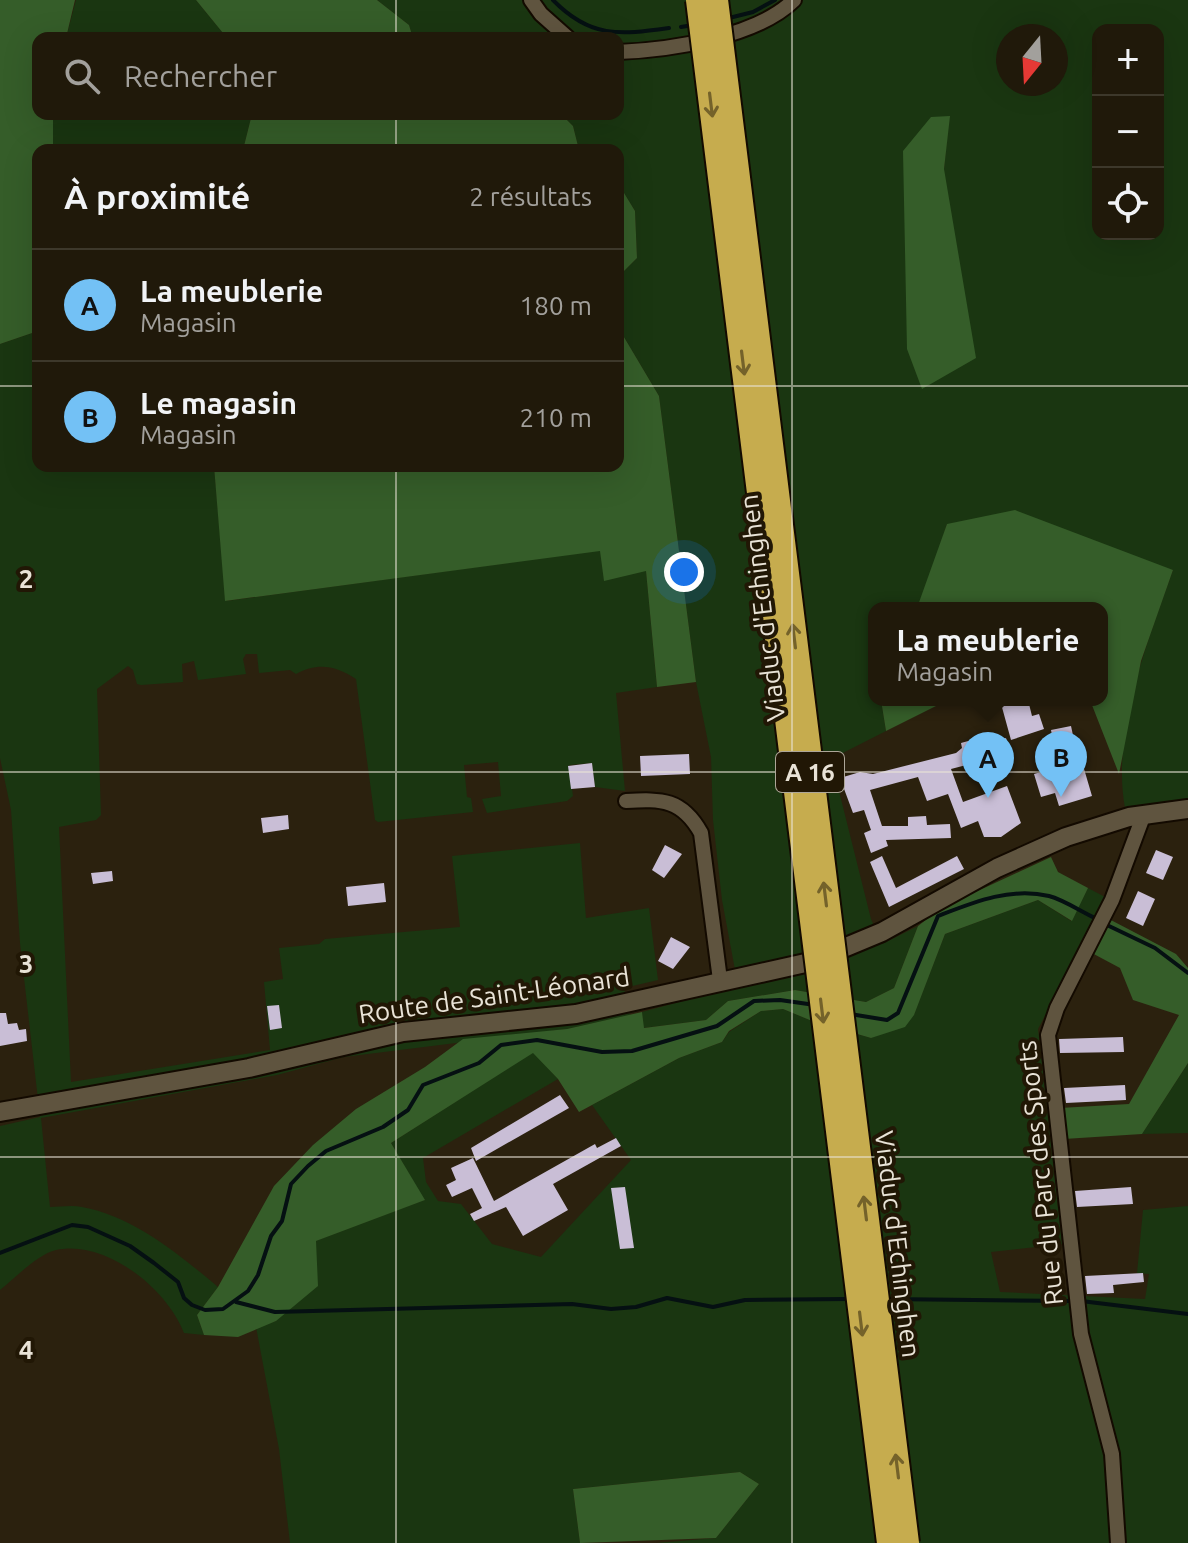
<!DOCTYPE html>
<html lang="fr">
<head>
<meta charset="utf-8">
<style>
	:root { --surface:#20190a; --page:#282213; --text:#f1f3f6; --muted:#a2a09c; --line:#3d382b; --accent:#73c1f5 }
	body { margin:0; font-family:Ubuntu,sans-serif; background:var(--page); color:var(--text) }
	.controls { position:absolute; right:24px; top:24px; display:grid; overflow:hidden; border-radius:16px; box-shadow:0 8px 32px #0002 }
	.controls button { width:72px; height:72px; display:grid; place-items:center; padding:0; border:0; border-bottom:2px solid var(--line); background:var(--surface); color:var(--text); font:40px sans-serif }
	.compass { position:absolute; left:996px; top:24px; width:72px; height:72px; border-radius:50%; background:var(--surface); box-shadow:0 8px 32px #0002; rotate:198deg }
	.you { position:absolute; left:684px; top:572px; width:28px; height:28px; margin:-20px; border:6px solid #fff; border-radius:50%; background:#1a73e8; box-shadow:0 0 0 12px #1a73e833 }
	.badge { display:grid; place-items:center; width:52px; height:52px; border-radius:50%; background:var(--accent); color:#111; font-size:26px; font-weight:700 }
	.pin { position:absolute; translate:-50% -66px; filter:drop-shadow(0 2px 4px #0008) }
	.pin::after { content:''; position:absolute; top:42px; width:28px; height:24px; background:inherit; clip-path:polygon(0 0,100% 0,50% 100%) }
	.popup { position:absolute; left:868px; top:602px; width:240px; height:104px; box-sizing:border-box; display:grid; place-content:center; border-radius:16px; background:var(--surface); filter:drop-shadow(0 2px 6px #0005); font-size:26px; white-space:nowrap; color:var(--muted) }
	.popup b { font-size:30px; color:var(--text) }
	.popup::after { content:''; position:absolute; left:50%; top:100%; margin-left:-16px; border:16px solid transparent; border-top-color:var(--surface) }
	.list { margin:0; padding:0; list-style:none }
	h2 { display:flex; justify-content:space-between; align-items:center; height:104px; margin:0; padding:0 32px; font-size:34px }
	h2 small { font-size:26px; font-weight:400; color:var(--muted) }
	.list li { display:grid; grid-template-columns:52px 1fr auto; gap:24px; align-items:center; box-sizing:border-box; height:112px; padding:0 32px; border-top:2px solid var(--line) }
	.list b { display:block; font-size:30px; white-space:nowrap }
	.list p { margin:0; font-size:26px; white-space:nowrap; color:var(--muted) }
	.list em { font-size:26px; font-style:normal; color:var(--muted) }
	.icon { flex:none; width:44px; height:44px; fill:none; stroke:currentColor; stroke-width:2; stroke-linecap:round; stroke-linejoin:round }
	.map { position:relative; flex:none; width:1188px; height:1543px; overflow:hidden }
	.search { position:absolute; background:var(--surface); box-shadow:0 8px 32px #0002; left:32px; top:32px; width:592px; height:88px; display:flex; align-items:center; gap:20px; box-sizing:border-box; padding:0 28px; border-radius:16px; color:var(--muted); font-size:30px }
	.panel { position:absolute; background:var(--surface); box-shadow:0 8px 32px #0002; left:32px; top:144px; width:592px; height:328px; border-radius:16px }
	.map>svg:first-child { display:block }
	.green { fill:#1a3611; fill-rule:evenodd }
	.forest { fill:#355d29 }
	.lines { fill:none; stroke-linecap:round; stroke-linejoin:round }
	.stream { stroke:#051012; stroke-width:4 }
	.building { fill:#c9bed6 }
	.minor-casing { stroke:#130a00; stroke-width:18 }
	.tertiary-casing { stroke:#130a00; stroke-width:22 }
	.minor { stroke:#5f543f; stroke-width:14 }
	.tertiary { stroke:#5f543f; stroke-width:18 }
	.motorway-bridge-casing { stroke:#130a00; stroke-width:28; stroke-linecap:butt }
	.motorway-bridge { stroke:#c6ac4e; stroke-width:24 }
	.oneway { stroke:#74622a }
	.grid { fill:none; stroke:#e9e3d7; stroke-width:2; stroke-opacity:0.55 }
	.labels { text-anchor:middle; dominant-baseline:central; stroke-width:8; stroke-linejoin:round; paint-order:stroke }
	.shield { fill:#211705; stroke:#ada698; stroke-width:2 }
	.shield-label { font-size:24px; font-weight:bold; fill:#e9e3d7 }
	.street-label { font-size:26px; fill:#e9e3d7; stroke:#211705 }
	.grid-label { font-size:26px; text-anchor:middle; font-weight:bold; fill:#e9e3d7; stroke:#211705; stroke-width:8; stroke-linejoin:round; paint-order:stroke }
</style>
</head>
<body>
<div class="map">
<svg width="1188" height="1543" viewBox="0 0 1188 1543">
	<rect width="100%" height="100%" fill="#2b210e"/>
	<path class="green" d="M 76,0 L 196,0 L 227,38 L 66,38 Z
		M 377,0 L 1188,0 L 1188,800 L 1125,808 C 1111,732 1148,641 1173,570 L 947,524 L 921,605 L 874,608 L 874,639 L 870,642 L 874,700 L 881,700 L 886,731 L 831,759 L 871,919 L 882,944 L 918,926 L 894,988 L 866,1002 L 795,990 L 728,1001 L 706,1020 L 643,1028 L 642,1012 L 738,986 L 722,900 L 713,820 L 711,757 L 696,682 L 659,396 L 618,327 L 618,277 L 637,258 L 635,211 L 618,183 L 618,150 L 579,150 L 573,126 L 561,114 L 618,114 L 618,38 L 413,38 L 409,25 ZM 1098,30 L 1158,30 L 1158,234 L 1098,234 ZM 1008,36 L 1056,36 L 1056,84 L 1008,84 ZM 932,117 L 949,117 L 944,169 Z
		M 53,114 L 252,114 L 243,150 L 53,150 Z
		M 38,331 L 38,466 L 214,466 L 226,601 L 601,550 L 646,571 L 657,687 L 616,693 L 625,791 L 595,787 L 592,763 L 569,765 L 573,796 L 567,801 L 487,813 L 482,799 L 501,796 L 498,762 L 464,765 L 467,797 L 471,798 L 473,812 L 378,822 L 375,820 L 356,679 C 336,666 318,662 296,674 L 290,670 L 259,673 L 257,654 L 246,654 L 243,659 L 246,674 L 198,680 L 194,661 L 182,664 L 183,682 L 141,685 L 137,684 L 133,670 L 128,666 L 97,689 L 101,815 L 96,820 L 59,827 L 71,1082 L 270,1050 L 264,982 L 283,979 L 279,948 L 319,944 L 325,939 L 460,927 L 452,856 L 580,843 L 586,918 L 649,908 L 658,980 L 624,988 L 630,1015 L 567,1029 L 344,1057 L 277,1075 L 41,1118 L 50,1207 C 60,1207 72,1205 82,1207 C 133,1216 180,1255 218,1287 L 197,1315 L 204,1335 L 184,1333 C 167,1289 106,1239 56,1250 C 38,1254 15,1278 0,1290 L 0,1126 L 40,1117 L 20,943 L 11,810 L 0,758 L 0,344 Z
		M 1088,888 L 1107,898 L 1038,1029 L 1062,1244 L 991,1252 L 1000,1292 L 1145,1299 L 1149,1274 L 1137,1273 L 1143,1210 L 1188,1206 L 1188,1543 L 656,1543 L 716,1538 L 759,1484 L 740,1472 L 573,1489 L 580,1543 L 290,1543 L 279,1449 L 256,1327 L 276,1321 L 315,1241 L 424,1200 L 391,1143 L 533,1052 L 558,1079 L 423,1158 L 426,1182 L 438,1201 L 461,1204 L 492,1244 L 541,1257 L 631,1160 L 592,1105 L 679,1058 L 722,1042 L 729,1032 L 761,1011 L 783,1009 L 812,1021 L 871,1038 L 914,1014 L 945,934 L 1038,900 L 1071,921 Z
		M 1188,1063 L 1188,1133 L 1142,1134 Z"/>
	<path class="forest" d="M 0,0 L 75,0 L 66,38 L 38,38 L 38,114 L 53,114 L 53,150 L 38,150 L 38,331 L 0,344 Z
		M 196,0 L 377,0 L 409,25 L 413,38 L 227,38 Z
		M 252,114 L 561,114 L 573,126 L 579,150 L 243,150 Z
		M 950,116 L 944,169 L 976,358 L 922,389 L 907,349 L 903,151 L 931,117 Z
		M 618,183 L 635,211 L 637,258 L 618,277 Z
		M 618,327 L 659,396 L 696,682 L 657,687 L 646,571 L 604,581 L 600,551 L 225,601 L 214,466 L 618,466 Z
		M 1015,510 L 1173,570 L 1141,661 L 1119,774 L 1090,700 L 1102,700 L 1102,608 L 917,608 L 947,524 Z
		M 881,700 L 948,700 L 886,731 Z
		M 1051,857 L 1058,872 L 1088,888 L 1072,921 L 1038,900 L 945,934 L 914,1015 L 905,1027 L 871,1038 L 812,1021 L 783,1009 L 761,1011 L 729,1031 L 722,1042 L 679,1058 L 579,1112 L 558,1079 L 533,1053 L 391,1143 L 425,1200 L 316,1241 L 318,1286 L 276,1321 L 238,1337 L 204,1335 L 197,1315 L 218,1287 L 274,1186 L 313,1145 L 356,1109 L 425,1067 L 463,1039 L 567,1029 L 642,1012 L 644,1028 L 706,1020 L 728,1001 L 795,990 L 866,1002 L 894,988 L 918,926 L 941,908 Z
		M 1107,918 L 1176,954 L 1188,968 L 1188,1063 L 1142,1134 L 1064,1139 L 1060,1108 L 1129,1104 L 1179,1015 L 1133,1000 L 1120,968 L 1090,952 Z
		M 740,1472 L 759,1484 L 716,1538 L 580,1543 L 573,1489 Z"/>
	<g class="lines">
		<path class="stream" d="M 553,0 C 590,38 619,35 669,28
			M 725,19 L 753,12 L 775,0
			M 681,27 L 693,25
			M 1109,926 L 1155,948 L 1188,973
			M 850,1014 L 887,1020 L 898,1013 L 938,916 C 974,902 1010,887 1049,896 C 1064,900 1080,911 1095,918
			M 0,1253 L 72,1225 L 88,1227 L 130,1246 L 154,1263 L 178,1282 L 184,1298 L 192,1305 L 205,1310 L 223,1309 L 248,1291 L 258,1275 L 271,1236 L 282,1221 L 291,1184 L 308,1166 L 326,1151 L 383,1127 L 408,1110 L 423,1085 L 479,1063 L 501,1045 L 537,1040 L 602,1052 L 632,1051 L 717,1026 L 754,1001 L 780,1000 L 815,1005
			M 885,1299 L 1072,1301
			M 1081,1301 L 1188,1314
			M 236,1302 L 275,1312 L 572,1304 L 611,1309 L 636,1307 L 667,1298 L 713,1307 L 745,1300 L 848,1299"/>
	</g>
	<path class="building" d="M 1000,700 L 1028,700 L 1032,716 L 1039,714 L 1044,729 L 1011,740 Z
		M 1071,726 L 1079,763 L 1082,762 L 1092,796 L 1059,806 L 1055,793 L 1041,797 L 1034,774 L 1058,767 L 1051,730 Z
		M 979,738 L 981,744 L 1006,738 L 1012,760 L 998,763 L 997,757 L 951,769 L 963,802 L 1007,786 L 1021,823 L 1001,837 L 984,837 L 978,821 L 961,828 L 948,794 L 927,801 L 918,777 L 870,790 L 882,826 L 908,826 L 908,817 L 926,816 L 927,825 L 950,824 L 951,838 L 886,840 L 888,846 L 871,853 L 864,833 L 871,830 L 864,810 L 853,813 L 840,778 L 860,772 L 873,774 L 956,753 L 962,748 L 961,743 Z
		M 689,754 L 690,774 L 641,776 L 640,756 Z
		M 592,763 L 595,787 L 571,789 L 568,766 Z
		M 288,815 L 289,829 L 263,833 L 261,818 Z
		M 665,845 L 682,854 L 664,878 L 652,870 Z
		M 1156,850 L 1173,857 L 1163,880 L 1146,873 Z
		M 882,856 L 896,888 L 957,856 L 964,869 L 889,907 L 870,862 Z
		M 112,871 L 113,881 L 93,884 L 91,873 Z
		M 384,883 L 386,902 L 348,906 L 346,887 Z
		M 1138,891 L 1155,899 L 1143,926 L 1126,918 Z
		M 671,937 L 690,947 L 673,969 L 658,961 Z
		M 279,1005 L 282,1028 L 270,1030 L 267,1006 Z
		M 0,1013 L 6,1013 L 8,1024 L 17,1023 L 19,1030 L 26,1029 L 27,1041 L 0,1046 Z
		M 1123,1037 L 1124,1052 L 1060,1053 L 1059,1039 Z
		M 1125,1085 L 1126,1100 L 1066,1103 L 1064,1088 Z
		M 560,1095 L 569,1108 L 476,1161 L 471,1148 Z
		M 616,1138 L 621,1146 L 553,1184 L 568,1210 L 523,1236 L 506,1207 L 474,1221 L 470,1214 L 482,1208 L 472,1188 L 452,1197 L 446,1185 L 456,1180 L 451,1168 L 473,1158 L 494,1201 L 595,1144 L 597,1148 Z
		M 625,1187 L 634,1248 L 620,1249 L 611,1188 Z
		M 1131,1187 L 1133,1204 L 1077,1207 L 1075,1191 Z
		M 1143,1273 L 1144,1282 L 1113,1285 L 1114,1293 L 1087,1294 L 1085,1276 Z"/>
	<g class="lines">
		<g class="minor-casing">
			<path id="minor" d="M 531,0 L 541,14 L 568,38
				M 618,52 C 670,50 757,37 794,0
				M 626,801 C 662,799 682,799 701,833 L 720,980
				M 1118,1543 L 1112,1454 L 1081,1334 L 1048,1035 L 1057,1008 L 1112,900 L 1144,814"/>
		</g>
		<g class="tertiary-casing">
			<path id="tertiary" d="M 0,1112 L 249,1068 L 403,1032 L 576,1014 L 810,962 L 882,932 L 997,868 L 1066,837 L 1129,817 L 1188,809"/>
		</g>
		<use href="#minor" class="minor"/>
		<use href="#tertiary" class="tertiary"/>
		<g class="motorway-bridge-casing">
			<path id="motorway-bridge" d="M 698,0 L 889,1543
				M 716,0 L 907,1543"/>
		</g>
		<use href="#motorway-bridge" class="motorway-bridge"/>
	</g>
	<defs><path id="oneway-shaft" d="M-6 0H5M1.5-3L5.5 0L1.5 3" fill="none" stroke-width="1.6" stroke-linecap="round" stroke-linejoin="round" transform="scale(2)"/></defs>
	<g class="oneway">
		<use href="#oneway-shaft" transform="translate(711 105) rotate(83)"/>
		<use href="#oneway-shaft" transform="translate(743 363) rotate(83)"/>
		<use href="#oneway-shaft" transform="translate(794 636) rotate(-97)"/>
		<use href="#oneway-shaft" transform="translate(825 894) rotate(-97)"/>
		<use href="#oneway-shaft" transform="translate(822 1011) rotate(83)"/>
		<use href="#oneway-shaft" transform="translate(865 1208) rotate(-97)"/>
		<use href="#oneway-shaft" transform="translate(861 1324) rotate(83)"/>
		<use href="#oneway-shaft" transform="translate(897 1466) rotate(-97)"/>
	</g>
	<path class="grid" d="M 396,0 L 396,38M 792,0 L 792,1543M 396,114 L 396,150M 0,386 L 38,386M 618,386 L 1188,386M 396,466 L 396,1543M 0,772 L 1188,772M 0,1157 L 1188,1157"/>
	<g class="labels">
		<rect class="shield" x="776" y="752" width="68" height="40" rx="6"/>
		<g class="shield-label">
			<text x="810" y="772">A 16</text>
		</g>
		<g class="street-label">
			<text transform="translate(762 608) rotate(-97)">Viaduc d'Echinghen</text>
			<text transform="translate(494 995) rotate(-8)">Route de Saint-Léonard</text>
			<text transform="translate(1040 1173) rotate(-96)">Rue du Parc des Sports</text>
			<text transform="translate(898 1244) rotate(83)">Viaduc d'Echinghen</text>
		</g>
	</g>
	<g class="grid-label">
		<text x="26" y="588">2</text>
		<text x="26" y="973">3</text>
		<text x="26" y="1359">4</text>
	</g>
</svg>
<div class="controls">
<button>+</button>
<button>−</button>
<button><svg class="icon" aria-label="locate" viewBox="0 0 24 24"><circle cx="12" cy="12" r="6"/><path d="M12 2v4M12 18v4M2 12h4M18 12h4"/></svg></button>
</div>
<svg class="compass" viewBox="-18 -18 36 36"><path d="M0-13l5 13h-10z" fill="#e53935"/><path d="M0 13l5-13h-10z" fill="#a2a09c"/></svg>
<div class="you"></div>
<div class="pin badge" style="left:988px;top:798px">A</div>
<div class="popup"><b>La meublerie</b>Magasin</div>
<div class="pin badge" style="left:1061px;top:797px">B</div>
<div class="search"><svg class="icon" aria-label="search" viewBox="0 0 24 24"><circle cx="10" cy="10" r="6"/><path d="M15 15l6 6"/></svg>Rechercher</div>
<section class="panel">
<h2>À proximité<small>2 résultats</small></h2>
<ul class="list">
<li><span class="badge">A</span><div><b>La meublerie</b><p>Magasin</p></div><em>180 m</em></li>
<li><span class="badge">B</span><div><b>Le magasin</b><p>Magasin</p></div><em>210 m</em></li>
</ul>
</section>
</div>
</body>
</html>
